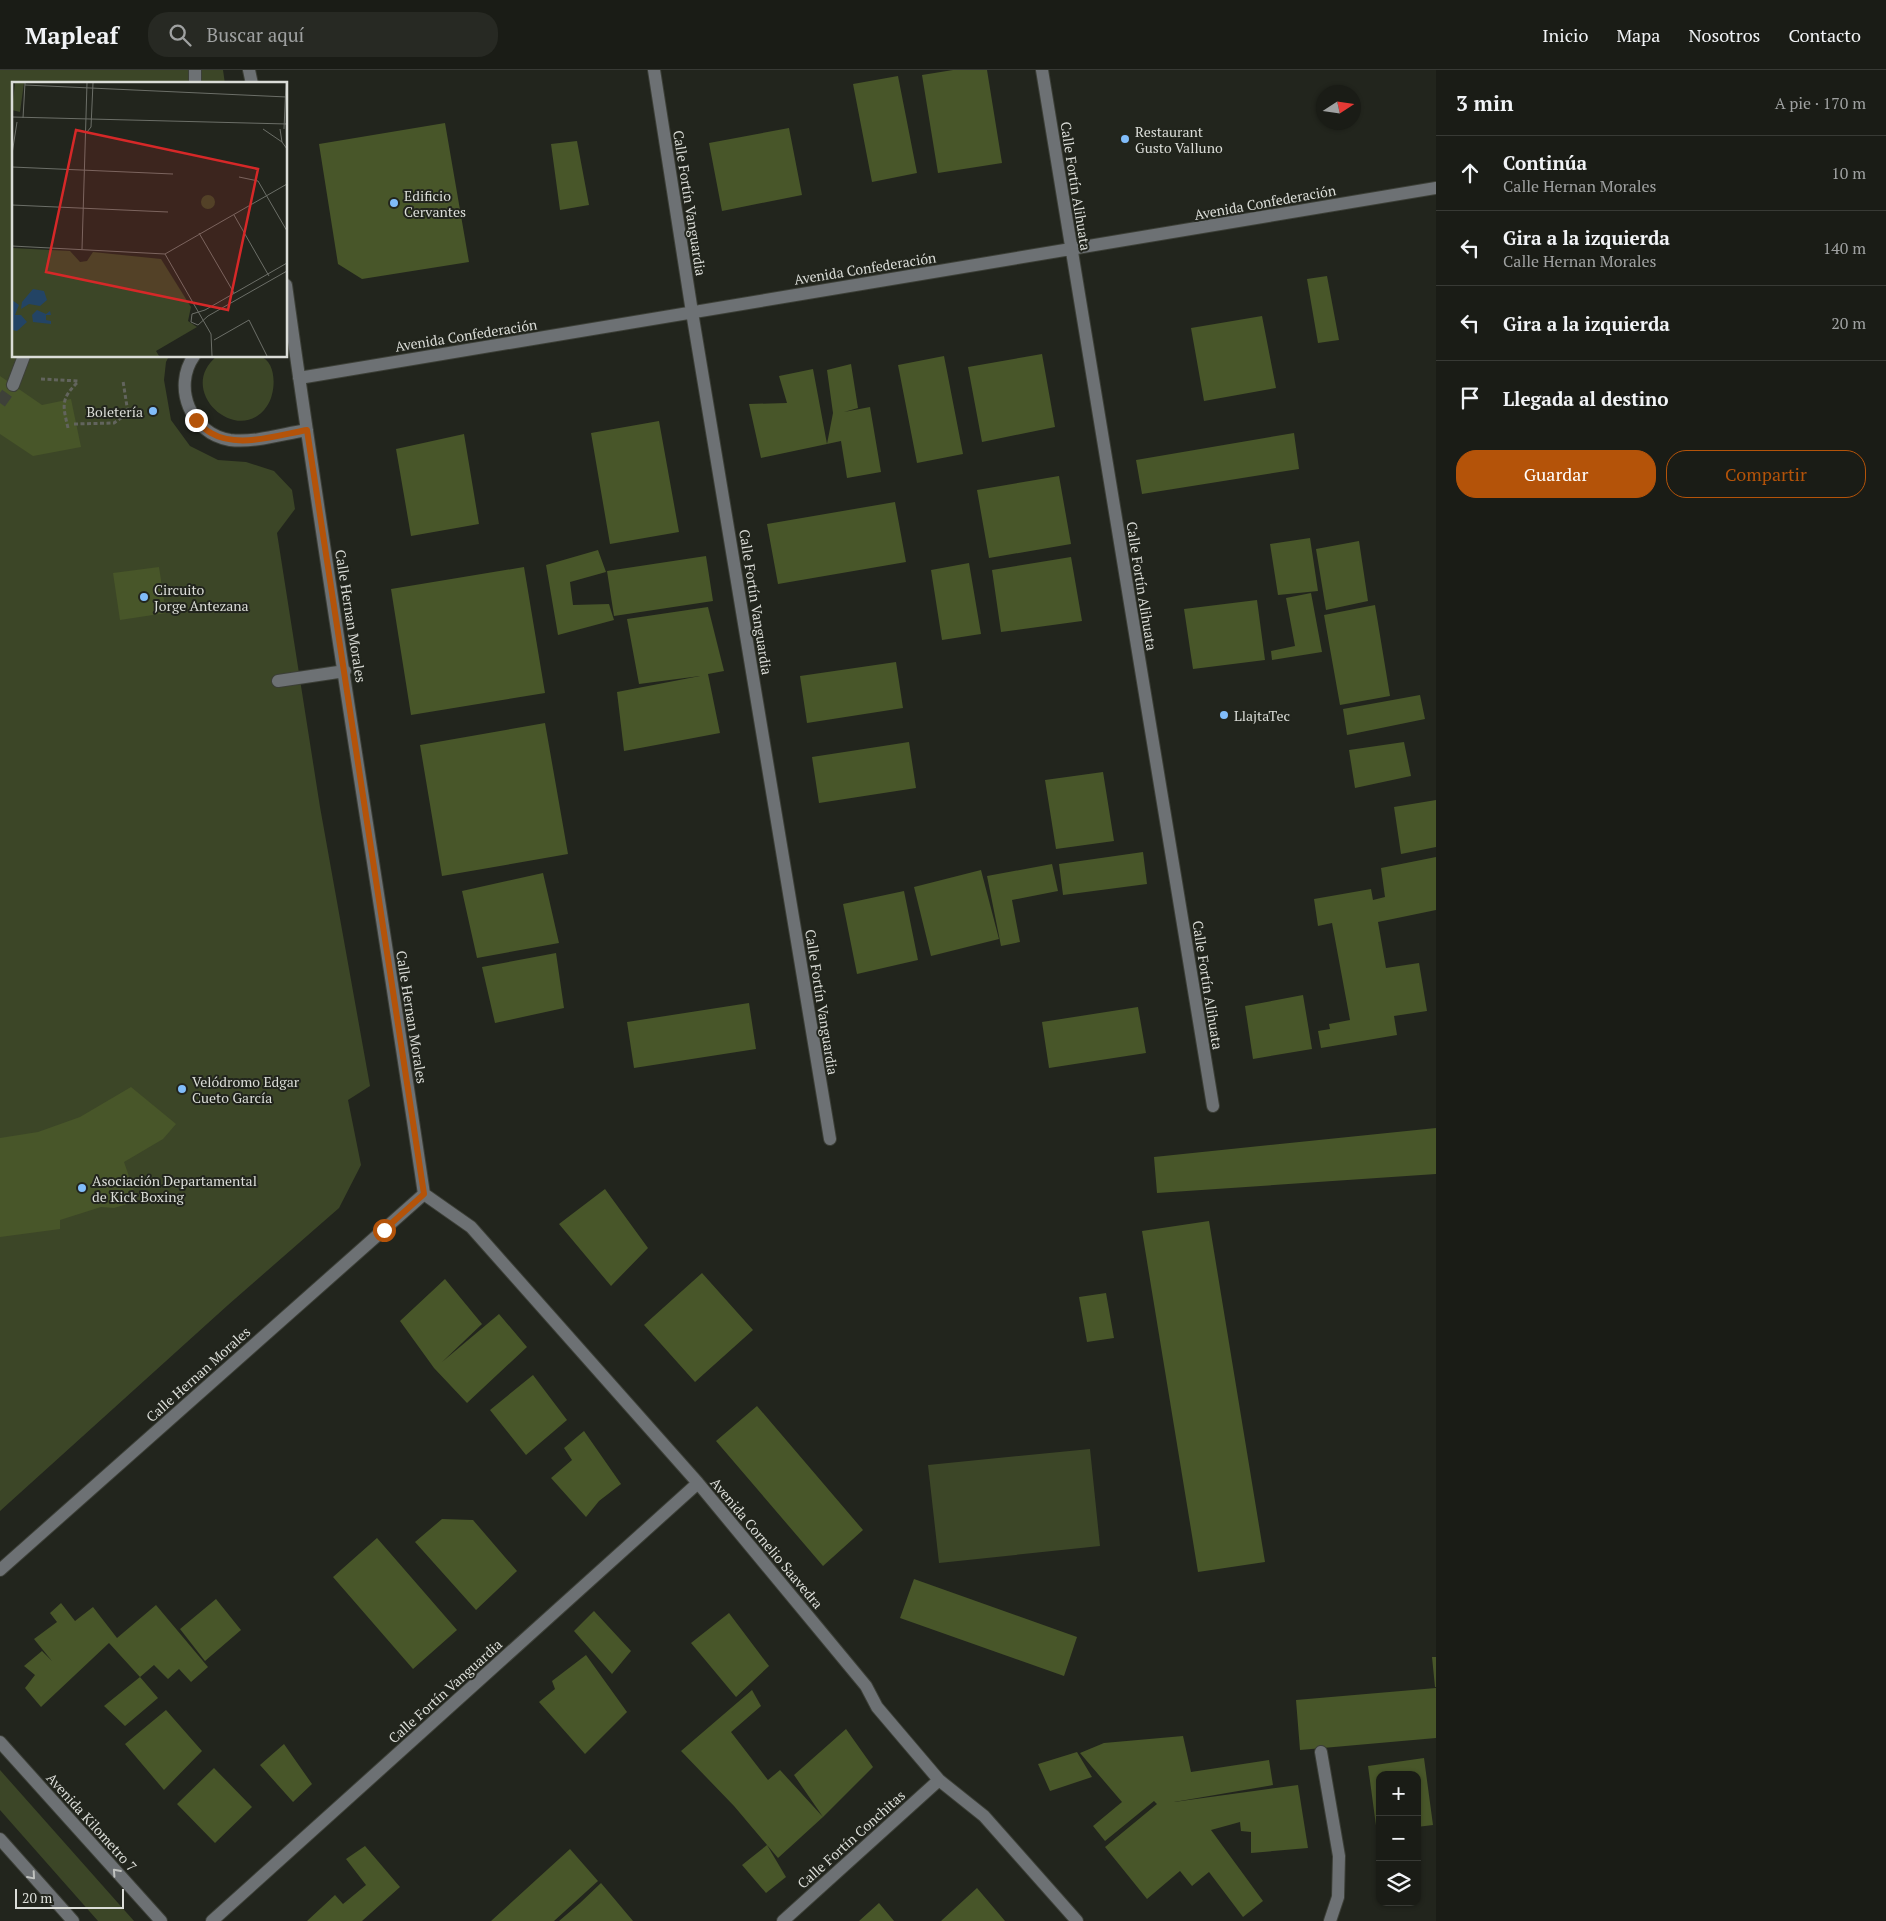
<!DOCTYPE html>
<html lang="es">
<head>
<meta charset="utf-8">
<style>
	:root { --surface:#1a1c16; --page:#272923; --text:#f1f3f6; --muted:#9fa1a1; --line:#383a35; --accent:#b45309 }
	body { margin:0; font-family:"PT Serif",serif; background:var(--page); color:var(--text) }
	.controls { position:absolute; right:15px; bottom:15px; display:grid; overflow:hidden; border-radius:10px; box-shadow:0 1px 4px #0004 }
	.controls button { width:45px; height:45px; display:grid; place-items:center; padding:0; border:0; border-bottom:1px solid var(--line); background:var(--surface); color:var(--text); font:25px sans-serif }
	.compass { position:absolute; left:1316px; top:15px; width:45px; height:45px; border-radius:50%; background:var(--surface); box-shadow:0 1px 4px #0004; rotate:78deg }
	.scale { position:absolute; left:15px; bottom:12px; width:109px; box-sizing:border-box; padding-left:5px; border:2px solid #dbddd8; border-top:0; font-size:14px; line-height:18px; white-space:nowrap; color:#dbddd8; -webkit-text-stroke:4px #22251d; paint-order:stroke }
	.stop { position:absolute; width:15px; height:15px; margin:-11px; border:4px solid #b45309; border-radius:50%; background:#fff }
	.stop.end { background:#b45309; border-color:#fff; box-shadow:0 1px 5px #0008 }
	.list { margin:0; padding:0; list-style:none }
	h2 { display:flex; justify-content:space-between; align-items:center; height:65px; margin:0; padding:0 20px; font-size:21px }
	h2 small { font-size:16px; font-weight:400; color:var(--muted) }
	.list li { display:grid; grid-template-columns:32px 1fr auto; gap:15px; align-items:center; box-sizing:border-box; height:75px; padding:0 20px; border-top:1px solid var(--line) }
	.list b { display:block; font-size:19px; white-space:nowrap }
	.list p { margin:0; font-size:16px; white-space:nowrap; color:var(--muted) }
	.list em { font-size:16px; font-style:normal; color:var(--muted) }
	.actions { display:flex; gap:10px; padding:15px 20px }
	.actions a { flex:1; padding:11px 0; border:1px solid var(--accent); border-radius:20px; text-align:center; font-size:18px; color:var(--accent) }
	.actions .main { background:var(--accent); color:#fff }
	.icon { flex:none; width:28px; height:28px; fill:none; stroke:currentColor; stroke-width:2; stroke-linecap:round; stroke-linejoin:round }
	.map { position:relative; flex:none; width:1436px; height:1851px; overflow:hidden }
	header { display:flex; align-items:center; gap:30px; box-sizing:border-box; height:70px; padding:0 25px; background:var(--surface); border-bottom:1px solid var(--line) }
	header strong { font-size:24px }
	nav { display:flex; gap:28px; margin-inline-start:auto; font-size:18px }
	.search { width:350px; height:45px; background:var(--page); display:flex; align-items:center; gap:12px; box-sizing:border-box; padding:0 18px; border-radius:20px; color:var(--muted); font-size:19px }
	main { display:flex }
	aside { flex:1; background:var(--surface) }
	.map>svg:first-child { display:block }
	.green { fill:#3c4627 }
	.building { fill:#485629 }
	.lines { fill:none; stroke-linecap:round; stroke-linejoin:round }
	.minor-tunnel { stroke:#3e4139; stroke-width:12; stroke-dasharray:12 6; stroke-linecap:butt }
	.minor-casing { stroke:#3c3f37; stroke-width:14 }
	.path { stroke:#62645d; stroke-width:3; stroke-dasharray:4 2.5; stroke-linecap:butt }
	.minor { stroke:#6d7174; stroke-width:12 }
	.oneway { stroke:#c0c2bf }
	.route { stroke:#b45309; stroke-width:6 }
	.poi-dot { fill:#81bdfa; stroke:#22251d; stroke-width:2 }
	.labels { text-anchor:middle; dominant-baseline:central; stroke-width:4; stroke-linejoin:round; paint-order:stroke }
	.poi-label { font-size:14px; fill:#dbddd8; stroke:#22251d; text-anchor:start }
	.street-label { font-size:14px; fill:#dbddd8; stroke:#22251d }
	.inset-road { fill:none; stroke:#6c6f68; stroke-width:1 }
	.view { fill:#d62828; fill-opacity:0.15; stroke:#d62828; stroke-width:2.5 }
	.inset-edge { fill:none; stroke:#dbddd8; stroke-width:2.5 }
</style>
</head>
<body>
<header>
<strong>Mapleaf</strong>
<div class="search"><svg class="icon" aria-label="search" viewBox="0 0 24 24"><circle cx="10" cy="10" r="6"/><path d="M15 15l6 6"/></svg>Buscar aquí</div>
<nav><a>Inicio</a><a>Mapa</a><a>Nosotros</a><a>Contacto</a></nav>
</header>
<main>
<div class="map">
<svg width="1436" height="1851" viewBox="0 0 1436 1851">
	<rect width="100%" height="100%" fill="#22251d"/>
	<path class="green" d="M 0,0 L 223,0 L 225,14 L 14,14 L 14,286 L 169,286 L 166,292 L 164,310 L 171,350 L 190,376 L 218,390 L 246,392 L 274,401 L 292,420 L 295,439 L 277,463 L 320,737 L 370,1016 L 348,1030 L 361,1095 L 339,1138 L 228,1235 L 0,1441 Z
		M 217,286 C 230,286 247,283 259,286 C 278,291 276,324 267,336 C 239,378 174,321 217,286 Z
		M 1090,1379 L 1100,1476 L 939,1493 L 928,1395 Z
		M 0,1700 L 134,1851 L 98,1851 L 0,1740 Z"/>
	<path class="building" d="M 953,0 L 987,0 L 1002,93 L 938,103 L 922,5 Z
		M 898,6 L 917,103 L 872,112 L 853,14 Z
		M 445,53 L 469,192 L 362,209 L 338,194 L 319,74 Z
		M 789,58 L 802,125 L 722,141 L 709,73 Z
		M 577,71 L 589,135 L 560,140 L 551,74 Z
		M 1327,206 L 1339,270 L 1318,273 L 1307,209 Z
		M 1262,246 L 1276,318 L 1204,331 L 1191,258 Z
		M 1042,284 L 1055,357 L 982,372 L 968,297 Z
		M 944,286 L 963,384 L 917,393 L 898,295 Z
		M 851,294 L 858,338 L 844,342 L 870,337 L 881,402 L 847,408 L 841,371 L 827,374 L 833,343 L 827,300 Z
		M 813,299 L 827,374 L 761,388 L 749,334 L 787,333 L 779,306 Z
		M 0,306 L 42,335 L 71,329 L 81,377 L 33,386 L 0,364 Z
		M 659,351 L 679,462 L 610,474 L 591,363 Z
		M 1294,363 L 1299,399 L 1142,424 L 1136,390 Z
		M 464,364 L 479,454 L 411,466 L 396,379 Z
		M 1059,406 L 1071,474 L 989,488 L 977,420 Z
		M 895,432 L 906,492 L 778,514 L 767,454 Z
		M 1310,468 L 1318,521 L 1278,525 L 1270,474 Z
		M 1359,471 L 1368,531 L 1326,540 L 1316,479 Z
		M 598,480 L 606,502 L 570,512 L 573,535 L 609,534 L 614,550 L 558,565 L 546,495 Z
		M 706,486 L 713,531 L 614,546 L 607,501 Z
		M 1071,487 L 1082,551 L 1001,562 L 992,500 Z
		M 969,493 L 981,564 L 942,570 L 931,500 Z
		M 159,497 L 166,543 L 120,550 L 113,503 Z
		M 524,497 L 545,623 L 411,645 L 391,519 Z
		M 1311,523 L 1322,582 L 1272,590 L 1271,581 L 1295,576 L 1286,528 Z
		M 1257,530 L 1265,590 L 1193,599 L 1184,539 Z
		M 1375,535 L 1390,626 L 1340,635 L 1324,545 Z
		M 708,537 L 724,601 L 708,604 L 720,663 L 624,681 L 617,622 L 700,606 L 639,614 L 627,549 Z
		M 896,592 L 903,638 L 807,653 L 800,606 Z
		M 1420,625 L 1425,649 L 1347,665 L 1343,639 Z
		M 545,653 L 568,784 L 442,806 L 420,675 Z
		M 909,672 L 916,718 L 819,733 L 812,687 Z
		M 1404,672 L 1411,706 L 1355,718 L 1349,680 Z
		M 1103,702 L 1114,771 L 1056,779 L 1045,710 Z
		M 1436,730 L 1436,777 L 1401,784 L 1394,737 Z
		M 1143,782 L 1147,814 L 1063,825 L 1059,794 Z
		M 1436,787 L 1436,840 L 1378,852 L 1386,898 L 1419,893 L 1427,941 L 1394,946 L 1397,965 L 1321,978 L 1318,961 L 1330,959 L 1329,954 L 1350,950 L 1332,853 L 1318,856 L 1314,829 L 1371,819 L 1373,830 L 1385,827 L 1381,798 Z
		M 1052,794 L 1058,821 L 1012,830 L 1020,872 L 1001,876 L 987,806 Z
		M 981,800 L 999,869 L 931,886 L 914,817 Z
		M 543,803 L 559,873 L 477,888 L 462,821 Z
		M 904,821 L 918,890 L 857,904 L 843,834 Z
		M 556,883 L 564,938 L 495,953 L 482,897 Z
		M 1303,925 L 1312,979 L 1253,989 L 1245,936 Z
		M 749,933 L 756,979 L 634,998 L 627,952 Z
		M 1138,937 L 1146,983 L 1049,998 L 1042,952 Z
		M 131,1017 L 176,1054 L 163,1069 L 124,1092 L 135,1124 L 127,1134 L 114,1138 L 101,1137 L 60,1150 L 60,1159 L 0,1167 L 0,1068 L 38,1062 L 80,1047 Z
		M 1436,1058 L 1436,1104 L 1157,1123 L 1154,1087 Z
		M 605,1119 L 648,1178 L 611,1216 L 559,1154 Z
		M 1209,1151 L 1265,1492 L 1198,1502 L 1142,1161 Z
		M 702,1203 L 753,1260 L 695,1312 L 644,1255 Z
		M 445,1209 L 482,1254 L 442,1292 L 499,1244 L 527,1277 L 467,1333 L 434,1298 L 400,1251 Z
		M 1106,1223 L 1114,1268 L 1087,1272 L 1079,1227 Z
		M 533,1305 L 567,1350 L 526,1385 L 490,1340 Z
		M 757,1336 L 863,1460 L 823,1496 L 716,1371 Z
		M 584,1361 L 621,1414 L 599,1431 L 586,1447 L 551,1408 L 572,1390 L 564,1378 Z
		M 442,1449 L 473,1450 L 517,1501 L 476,1540 L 415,1472 Z
		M 377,1468 L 457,1560 L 413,1599 L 333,1507 Z
		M 914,1509 L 1077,1567 L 1064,1606 L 900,1548 Z
		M 216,1529 L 241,1560 L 205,1591 L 180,1559 Z
		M 61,1533 L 75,1551 L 93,1537 L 117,1568 L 156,1535 L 208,1597 L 191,1612 L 179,1599 L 168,1609 L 154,1595 L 140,1607 L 158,1628 L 125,1656 L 104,1636 L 140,1607 L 109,1573 L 41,1637 L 25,1618 L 35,1605 L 24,1596 L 42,1581 L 52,1591 L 34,1569 L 57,1552 L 50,1543 Z
		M 594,1541 L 631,1581 L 612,1604 L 574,1561 Z
		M 729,1543 L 769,1596 L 736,1627 L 691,1573 Z
		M 586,1585 L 627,1642 L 585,1684 L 539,1632 L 555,1619 L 552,1611 Z
		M 1432,1587 L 1436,1587 L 1436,1617 L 1435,1617 Z
		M 1436,1618 L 1436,1668 L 1300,1680 L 1296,1630 Z
		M 752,1620 L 761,1636 L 731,1662 L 768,1710 L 780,1700 L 823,1747 L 778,1788 L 734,1736 L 681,1681 Z
		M 166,1640 L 202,1681 L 164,1720 L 125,1674 Z
		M 846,1659 L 873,1697 L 823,1747 L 794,1705 Z
		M 1183,1666 L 1191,1702 L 1269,1690 L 1273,1715 L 1174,1732 L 1298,1715 L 1308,1778 L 1251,1783 L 1251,1762 L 1241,1761 L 1240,1752 L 1211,1760 L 1263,1831 L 1243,1847 L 1209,1802 L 1192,1816 L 1180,1801 L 1147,1829 L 1105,1777 L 1157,1734 L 1154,1731 L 1105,1771 L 1093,1756 L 1122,1732 L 1080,1683 L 1104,1673 Z
		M 284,1674 L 312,1714 L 293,1732 L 260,1695 Z
		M 1077,1682 L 1092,1707 L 1050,1721 L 1038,1694 Z
		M 1424,1688 L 1433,1755 L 1417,1757 L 1417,1705 L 1380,1705 L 1380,1763 L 1377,1763 L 1368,1696 Z
		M 214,1698 L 252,1737 L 215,1773 L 177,1734 Z
		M 767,1775 L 786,1807 L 766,1823 L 742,1795 Z
		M 365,1776 L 400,1817 L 362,1851 L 307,1851 L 335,1825 L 343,1834 L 366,1815 L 346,1789 Z
		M 570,1779 L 598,1811 L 554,1851 L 491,1851 Z
		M 601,1813 L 633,1851 L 559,1851 L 580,1833 Z
		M 977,1818 L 1005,1851 L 941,1851 Z
		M 879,1833 L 894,1851 L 859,1851 Z"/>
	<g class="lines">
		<path class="minor-tunnel" d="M 0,333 L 13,315"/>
		<g class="minor-casing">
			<path id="minor" d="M 249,0 L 252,14
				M 654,0 L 692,242 L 830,1069
				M 1042,0 L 1213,1036
				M 195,14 L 195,0
				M 194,286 C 172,317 191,364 230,370 C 255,373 282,364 307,360
				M 299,308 L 1436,118
				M 13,315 L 24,286
				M 278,611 L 345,601
				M 424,1124 L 471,1157 L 698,1413 L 866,1616 L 877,1637 L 939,1710 L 984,1746 L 1077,1851
				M 0,1500 L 424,1124 C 379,821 328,518 286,215
				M 0,1672 L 161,1851
				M 1321,1682 L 1339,1786 L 1338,1827 L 1330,1851
				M 0,1769 L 73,1851
				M 212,1851 L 698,1413
				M 783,1851 L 939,1710"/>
		</g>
		<path class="path" d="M 41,309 L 78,311
			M 74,354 L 114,353 L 128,343 L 123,311
			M 68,358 C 63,336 60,329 78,312"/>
		<use href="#minor" class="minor"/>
	</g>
	<defs><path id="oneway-chevron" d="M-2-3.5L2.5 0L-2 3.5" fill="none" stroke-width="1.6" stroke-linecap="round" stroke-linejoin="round" transform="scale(1.25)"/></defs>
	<g class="oneway">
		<use href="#oneway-chevron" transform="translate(116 1802) rotate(-132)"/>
		<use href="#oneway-chevron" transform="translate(32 1806) rotate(49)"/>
	</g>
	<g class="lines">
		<path class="route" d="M 196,350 C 200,354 205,360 211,363 C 238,379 278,365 307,360 L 424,1124 L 384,1160"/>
	</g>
	<g class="poi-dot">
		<circle cx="1125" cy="69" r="5"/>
		<circle cx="394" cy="133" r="5"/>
		<circle cx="153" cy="341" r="5"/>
		<circle cx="144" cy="527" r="5"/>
		<circle cx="1224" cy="645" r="5"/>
		<circle cx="182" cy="1019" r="5"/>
		<circle cx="82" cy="1118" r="5"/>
	</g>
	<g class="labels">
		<g class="poi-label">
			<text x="1135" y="61">Restaurant<tspan x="1135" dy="16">Gusto Valluno</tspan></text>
			<text x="404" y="125">Edificio<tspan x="404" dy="16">Cervantes</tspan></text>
			<text x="143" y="341" text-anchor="end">Boletería</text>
			<text x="154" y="519">Circuito<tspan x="154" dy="16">Jorge Antezana</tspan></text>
			<text x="1234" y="645">LlajtaTec</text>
			<text x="192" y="1011">Velódromo Edgar<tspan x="192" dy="16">Cueto García</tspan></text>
			<text x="92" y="1110">Asociación Departamental<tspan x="92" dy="16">de Kick Boxing</tspan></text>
		</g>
		<g class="street-label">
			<text transform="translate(1076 116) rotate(81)">Calle Fortín Alihuata</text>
			<text transform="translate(1265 132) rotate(-10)">Avenida Confederación</text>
			<text transform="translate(690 133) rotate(81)">Calle Fortín Vanguardia</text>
			<text transform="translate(865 198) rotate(-9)">Avenida Confederación</text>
			<text transform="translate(466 265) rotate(-9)">Avenida Confederación</text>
			<text transform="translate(1142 516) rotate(81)">Calle Fortín Alihuata</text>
			<text transform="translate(756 532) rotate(81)">Calle Fortín Vanguardia</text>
			<text transform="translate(351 546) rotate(81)">Calle Hernan Morales</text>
			<text transform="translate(1208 915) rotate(81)">Calle Fortín Alihuata</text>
			<text transform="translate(822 932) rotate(81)">Calle Fortín Vanguardia</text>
			<text transform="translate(412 947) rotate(81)">Calle Hernan Morales</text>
			<text transform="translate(198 1304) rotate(-42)">Calle Hernan Morales</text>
			<text transform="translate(767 1473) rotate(50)">Avenida Cornelio Saavedra</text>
			<text transform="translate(445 1621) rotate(-42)">Calle Fortín Vanguardia</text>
			<text transform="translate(92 1752) rotate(48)">Avenida Kilometro 7</text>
			<text transform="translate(851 1769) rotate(-42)">Calle Fortín Conchitas</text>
		</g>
	</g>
	<g transform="translate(12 12)">
		<rect width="275" height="275" fill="#22251d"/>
		<path d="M 3,1 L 12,1 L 8,30 L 0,28 ZM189 120a7 7 0 1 1 14 0a7 7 0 1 1-14 0ZM 0,166 L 58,169 L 68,180 L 75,179 L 81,170 L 149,177 L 179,225 L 176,239 L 185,245 L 144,269 L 147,274 L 0,274 Z" fill="#3c4627"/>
		<path d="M 21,207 L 32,209 L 35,218 L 28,224 L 17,222 L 9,227 L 10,220 ZM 0,218 L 7,223 L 3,233 L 9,233 L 15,240 L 5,249 L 0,248 ZM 25,228 L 34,232 L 38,229 L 39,233 L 34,233 L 34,238 L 39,239 L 39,242 L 21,240 L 20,233 Z" fill="#234465"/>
		<path class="inset-road" d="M 13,3 L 275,15M 0,35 L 275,42M 11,36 L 13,1M 251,47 L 270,60M 268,47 L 270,60 L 275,67M 272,47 L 274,1M 75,50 L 79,45 L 81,1M 0,72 L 5,40M 0,85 L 161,92M 227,95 L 246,99 L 275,149M 0,123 L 156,130M 222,133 L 257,194M 187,151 L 222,211M 0,164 L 153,172 L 199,252 L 200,274M 70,167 L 75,1M 153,172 L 275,102M 275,181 L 193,228 L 180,232 L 179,240 L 186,243 L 196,234 L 275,189M 202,258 L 237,238 L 255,274"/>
		<path class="view" d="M 64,48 L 246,87 L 216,228 L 34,190 Z"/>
		<rect width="275" height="275" class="inset-edge"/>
	</g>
</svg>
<div class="controls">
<button>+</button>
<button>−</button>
<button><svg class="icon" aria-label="layers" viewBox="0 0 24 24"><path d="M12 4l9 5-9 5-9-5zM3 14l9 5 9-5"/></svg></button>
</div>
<svg class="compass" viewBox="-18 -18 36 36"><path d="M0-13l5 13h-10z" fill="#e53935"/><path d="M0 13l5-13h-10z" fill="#9fa1a1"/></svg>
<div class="scale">20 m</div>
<div class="stop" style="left:384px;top:1160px"></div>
<div class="stop end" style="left:196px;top:350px"></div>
</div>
<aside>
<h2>3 min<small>A pie · 170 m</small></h2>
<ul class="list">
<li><svg class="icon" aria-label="ahead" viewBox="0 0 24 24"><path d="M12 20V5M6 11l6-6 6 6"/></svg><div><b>Continúa</b><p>Calle Hernan Morales</p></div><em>10 m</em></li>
<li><svg class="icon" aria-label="left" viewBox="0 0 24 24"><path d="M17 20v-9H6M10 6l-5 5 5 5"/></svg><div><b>Gira a la izquierda</b><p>Calle Hernan Morales</p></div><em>140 m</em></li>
<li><svg class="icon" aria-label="left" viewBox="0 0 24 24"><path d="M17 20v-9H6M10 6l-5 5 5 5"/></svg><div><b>Gira a la izquierda</b></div><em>20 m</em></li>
<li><svg class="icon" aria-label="arrive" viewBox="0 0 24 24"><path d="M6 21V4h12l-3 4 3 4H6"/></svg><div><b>Llegada al destino</b></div></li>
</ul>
<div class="actions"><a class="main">Guardar</a><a>Compartir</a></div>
</aside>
</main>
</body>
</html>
